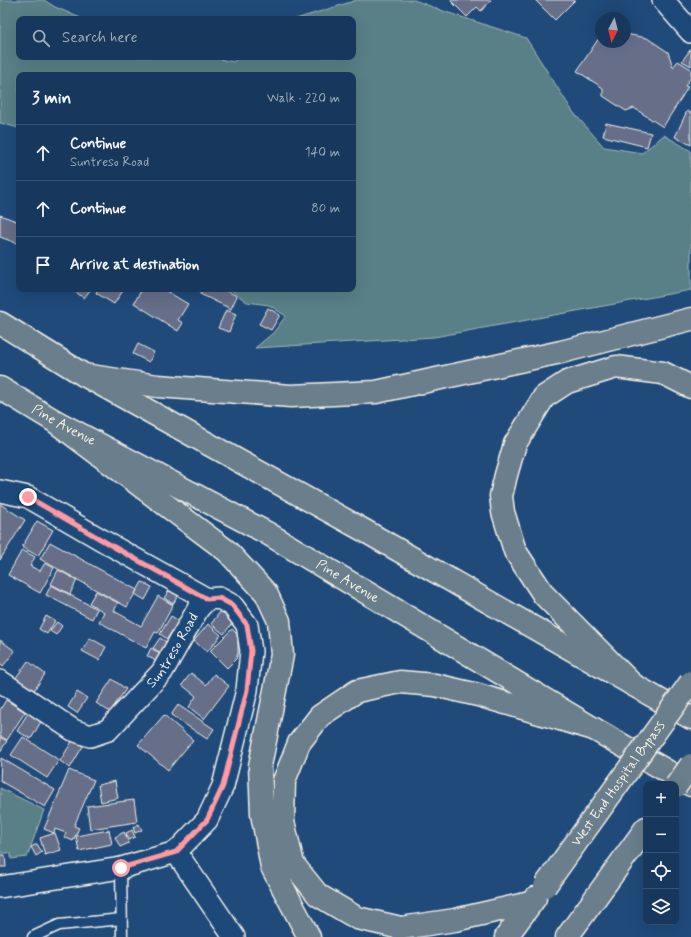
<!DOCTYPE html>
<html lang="en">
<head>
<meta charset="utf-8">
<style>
	:root { --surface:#17385c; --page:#244365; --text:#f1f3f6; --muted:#9eacbb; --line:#365272 }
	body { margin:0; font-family:Mynerve,sans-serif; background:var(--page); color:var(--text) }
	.controls { position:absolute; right:12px; bottom:12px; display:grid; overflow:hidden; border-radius:8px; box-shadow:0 4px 16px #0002 }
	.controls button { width:36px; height:36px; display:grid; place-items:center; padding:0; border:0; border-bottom:1px solid var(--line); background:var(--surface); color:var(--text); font:20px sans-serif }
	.compass { position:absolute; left:595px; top:12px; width:36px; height:36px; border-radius:50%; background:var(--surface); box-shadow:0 4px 16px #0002; rotate:187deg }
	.stop { position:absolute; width:12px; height:12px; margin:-9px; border:3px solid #ff9aa2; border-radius:50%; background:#fff }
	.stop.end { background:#ff9aa2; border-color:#fff; box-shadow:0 1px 4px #0008 }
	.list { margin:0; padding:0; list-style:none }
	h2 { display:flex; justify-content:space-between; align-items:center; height:52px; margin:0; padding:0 16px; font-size:17px }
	h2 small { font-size:13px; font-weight:400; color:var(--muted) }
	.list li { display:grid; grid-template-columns:26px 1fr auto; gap:12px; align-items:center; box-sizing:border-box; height:56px; padding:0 16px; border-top:1px solid var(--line) }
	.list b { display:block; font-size:15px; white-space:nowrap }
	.list p { margin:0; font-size:13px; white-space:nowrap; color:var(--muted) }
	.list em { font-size:13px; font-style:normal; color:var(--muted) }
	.icon { flex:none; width:22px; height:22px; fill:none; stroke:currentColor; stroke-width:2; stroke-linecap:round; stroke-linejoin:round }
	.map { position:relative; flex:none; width:691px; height:937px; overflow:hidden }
	.search { position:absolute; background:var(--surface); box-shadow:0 4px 16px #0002; left:16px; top:16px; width:340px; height:44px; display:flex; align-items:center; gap:10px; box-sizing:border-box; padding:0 14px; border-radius:8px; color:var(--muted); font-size:15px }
	.panel { position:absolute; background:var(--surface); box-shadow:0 4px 16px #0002; left:16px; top:72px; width:340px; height:220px; border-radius:8px }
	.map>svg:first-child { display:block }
	.green { fill:#598086; stroke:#a6b8b7 }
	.building { fill:#666e88; stroke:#f4f1e8 }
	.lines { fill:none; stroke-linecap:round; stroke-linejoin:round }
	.service-casing { stroke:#f4f1e8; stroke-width:13 }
	.minor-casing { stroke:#f4f1e8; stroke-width:24 }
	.primary-casing { stroke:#f4f1e8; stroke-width:25 }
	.trunk-casing { stroke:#f4f1e8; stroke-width:25 }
	.service { stroke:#1f4a7a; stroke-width:10 }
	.minor { stroke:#1f4a7a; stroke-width:21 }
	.primary { stroke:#6b7e8b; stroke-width:22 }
	.trunk { stroke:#6b7e8b; stroke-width:22 }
	.trunk-bridge-casing { stroke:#f4f1e8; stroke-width:25; stroke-linecap:butt }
	.trunk-bridge { stroke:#6b7e8b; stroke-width:22 }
	.route { stroke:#ff9aa2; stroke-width:5 }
	.labels { text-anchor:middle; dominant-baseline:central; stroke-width:3; stroke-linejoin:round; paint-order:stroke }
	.street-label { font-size:14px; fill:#f4f1e8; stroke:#1f4a7a }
</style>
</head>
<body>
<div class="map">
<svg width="691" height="937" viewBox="0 0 691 937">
	<rect width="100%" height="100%" fill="#1f4a7a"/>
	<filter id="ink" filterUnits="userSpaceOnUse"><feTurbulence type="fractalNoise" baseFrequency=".025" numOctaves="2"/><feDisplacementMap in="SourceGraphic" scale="8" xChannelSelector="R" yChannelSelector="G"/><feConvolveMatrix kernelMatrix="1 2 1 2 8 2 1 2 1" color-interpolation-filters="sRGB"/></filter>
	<g filter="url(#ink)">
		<path class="green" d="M 0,0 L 44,0 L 55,7 L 83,19 L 19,19 L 19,57 L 209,57 L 234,62 L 237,57 L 353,57 L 353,19 L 296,19 L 357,0 L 414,0 L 446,12 L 526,38 L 573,112 L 604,147 L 642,153 L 664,135 L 691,151 L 691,290 L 434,337 L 255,348 L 273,333 L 286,316 L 269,305 L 247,302 L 229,289 L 353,289 L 353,75 L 19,75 L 19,128 L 0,123 Z
			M 0,788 L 44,810 L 27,857 L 11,859 L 11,853 L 0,853 Z"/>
		<path class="building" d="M 450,0 L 491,0 L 481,11 L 477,7 L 467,17 Z
			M 535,0 L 575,0 L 555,20 Z
			M 625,34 L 647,38 L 668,52 L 673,67 L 678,61 L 691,69 L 691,77 L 685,86 L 688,87 L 663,127 L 634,108 L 626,111 L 603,96 L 603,88 L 577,71 L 601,35 L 601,42 L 625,42 Z
			M 690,50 L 691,50 L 691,66 L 682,61 Z
			M 687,111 L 691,113 L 691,145 L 675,137 Z
			M 606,123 L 651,133 L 647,147 L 603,136 Z
			M 0,215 L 19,222 L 19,244 L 0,237 Z
			M 76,289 L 91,289 L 84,298 L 74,291 Z
			M 98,289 L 124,289 L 114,304 L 96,293 Z
			M 142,289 L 163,289 L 188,304 L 178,320 L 183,323 L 178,331 L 134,303 Z
			M 203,289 L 222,289 L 237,296 L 231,309 L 200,294 Z
			M 268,308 L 280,315 L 271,330 L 259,324 Z
			M 226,310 L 236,314 L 229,332 L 218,328 Z
			M 138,344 L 154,352 L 149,362 L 133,354 Z
			M 0,504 L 25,520 L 0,560 Z
			M 37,521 L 53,530 L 38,556 L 22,547 Z
			M 50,542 L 137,590 L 127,607 L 40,559 Z
			M 22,550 L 35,557 L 30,566 L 40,571 L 45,563 L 54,568 L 40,593 L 8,575 Z
			M 58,570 L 77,580 L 70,594 L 51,584 Z
			M 142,582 L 152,587 L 145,600 L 135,594 Z
			M 51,585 L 97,609 L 92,619 L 46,595 Z
			M 170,589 L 179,594 L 173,604 L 164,598 Z
			M 96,591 L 118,603 L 114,611 L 141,626 L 158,596 L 173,605 L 158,633 L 155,632 L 146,648 L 99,622 L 104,612 L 89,603 Z
			M 223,608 L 236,618 L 224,634 L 211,624 Z
			M 46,616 L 55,621 L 47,634 L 39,629 Z
			M 171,616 L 179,621 L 167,639 L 160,634 Z
			M 57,622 L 62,626 L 56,635 L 50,631 Z
			M 208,624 L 221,635 L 207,652 L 194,641 Z
			M 232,629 L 237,634 L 238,641 L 238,653 L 236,659 L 227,668 L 210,651 Z
			M 90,638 L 106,647 L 99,660 L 82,651 Z
			M 160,638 L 168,643 L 161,653 L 153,648 Z
			M 0,640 L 15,651 L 3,666 L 0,663 Z
			M 151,648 L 160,654 L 156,661 L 147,656 Z
			M 28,661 L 45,674 L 33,692 L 15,679 Z
			M 191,673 L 206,685 L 214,674 L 229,686 L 204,719 L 189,707 L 196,696 L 182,685 Z
			M 112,679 L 126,689 L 110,712 L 96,703 Z
			M 77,692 L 87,698 L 77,713 L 68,707 Z
			M 6,700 L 25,712 L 7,740 L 0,736 L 0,710 Z
			M 178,705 L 214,729 L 207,739 L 171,715 Z
			M 29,711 L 43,718 L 31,739 L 17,731 Z
			M 164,715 L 193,740 L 168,770 L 138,745 Z
			M 0,737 L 7,741 L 0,752 Z
			M 23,737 L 59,760 L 47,778 L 11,755 Z
			M 73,740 L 83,746 L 70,768 L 60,761 Z
			M 1,758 L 55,790 L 45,807 L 0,781 Z
			M 69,770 L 94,780 L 74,826 L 79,828 L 73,841 L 64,837 L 66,833 L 55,829 L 54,833 L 44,829 Z
			M 115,781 L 118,798 L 101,802 L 98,785 Z
			M 134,800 L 137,822 L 90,829 L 87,806 Z
			M 139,824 L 142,830 L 135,833 L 133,827 Z
			M 109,830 L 112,844 L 79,851 L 76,836 Z
			M 132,830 L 135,837 L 129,840 L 126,833 Z
			M 124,832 L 129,843 L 120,847 L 115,837 Z
			M 55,833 L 61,850 L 45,855 L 40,838 Z
			M 37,844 L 42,852 L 36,856 L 31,847 Z
			M 0,855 L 5,855 L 6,867 L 0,867 Z"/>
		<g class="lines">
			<g class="service-casing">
				<path id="service" d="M 121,868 L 122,937
					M 33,937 L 59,925 L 122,919"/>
			</g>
			<g class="minor-casing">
				<g id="minor">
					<path d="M 663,0 L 691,32"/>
					<path d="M 0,491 L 28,497 L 114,547 L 207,599"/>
					<path id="s1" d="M 0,681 L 73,730 L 90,736 L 108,730 L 162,672 L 198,609 L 207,599 L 219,598 L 232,605 L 247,625 L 251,651 L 247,690 L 223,786 L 207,820 L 176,852 L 121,868 L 0,887"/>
					<path d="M 176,852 L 234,937"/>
				</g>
			</g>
			<g class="primary-casing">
				<g id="primary">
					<path d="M 0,323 L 84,375 L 365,531 L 691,718"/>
					<path id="s2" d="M 0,388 L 53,420 L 267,533 L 594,729 L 691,785"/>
				</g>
			</g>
			<g class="trunk-casing">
				<path id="trunk" d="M 84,375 L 158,386 L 291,396 L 376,392 L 561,352 L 691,319
					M 53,420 L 227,551 L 266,593 L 279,621 L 282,655 L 260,766 L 262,814 L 272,867 L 309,937
					M 633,685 L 544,595 L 515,551 L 503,512 L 501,496 L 506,475 L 515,444 L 544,397 L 567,382 L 616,367 L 663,373 L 691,387
					M 530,903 L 455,920 L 401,928 L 357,918 L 318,895 L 293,864 L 283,821 L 284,781 L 299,743 L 320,716 L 357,691 L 400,682 L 435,685 L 478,695 L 594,729
					M 506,937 L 535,898
					M 567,937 L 646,828"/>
			</g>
			<use href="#service" class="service"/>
			<use href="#minor" class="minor"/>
			<use href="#primary" class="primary"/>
			<use href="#trunk" class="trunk"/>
			<g class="trunk-bridge-casing">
				<g id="trunk-bridge">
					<path d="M 676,786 L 691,765"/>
					<path id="s3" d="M 545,886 L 691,682"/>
				</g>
			</g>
			<use href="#trunk-bridge" class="trunk-bridge"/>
		</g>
	</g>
	<g class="lines" filter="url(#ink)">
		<path class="route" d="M 28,497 L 114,547 L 207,599 L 219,598 L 232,605 L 247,625 L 251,651 L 247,690 L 223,786 L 207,820 L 176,852 L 121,868"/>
	</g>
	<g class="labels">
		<g class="street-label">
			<text stroke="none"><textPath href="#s2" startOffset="74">Pine Avenue</textPath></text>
			<text stroke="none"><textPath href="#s2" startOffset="398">Pine Avenue</textPath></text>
			<text stroke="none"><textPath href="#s1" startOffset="228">Suntreso Road</textPath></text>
			<text stroke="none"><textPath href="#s3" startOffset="126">West End Hospital Bypass</textPath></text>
		</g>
	</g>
</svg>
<div class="controls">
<button>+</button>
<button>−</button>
<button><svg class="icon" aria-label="locate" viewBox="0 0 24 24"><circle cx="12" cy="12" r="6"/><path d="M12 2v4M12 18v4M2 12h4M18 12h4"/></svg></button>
<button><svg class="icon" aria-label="layers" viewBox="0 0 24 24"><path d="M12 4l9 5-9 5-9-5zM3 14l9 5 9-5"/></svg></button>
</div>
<svg class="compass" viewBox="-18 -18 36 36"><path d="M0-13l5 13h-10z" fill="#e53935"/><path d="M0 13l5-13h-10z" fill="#9eacbb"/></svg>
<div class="stop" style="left:121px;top:868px"></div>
<div class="stop end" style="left:28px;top:497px"></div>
<div class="search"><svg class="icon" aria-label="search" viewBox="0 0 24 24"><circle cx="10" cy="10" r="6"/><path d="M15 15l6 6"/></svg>Search here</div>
<section class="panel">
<h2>3 min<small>Walk · 220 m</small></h2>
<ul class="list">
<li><svg class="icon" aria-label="ahead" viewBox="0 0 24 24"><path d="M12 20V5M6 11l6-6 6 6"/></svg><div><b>Continue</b><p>Suntreso Road</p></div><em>140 m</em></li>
<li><svg class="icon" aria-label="ahead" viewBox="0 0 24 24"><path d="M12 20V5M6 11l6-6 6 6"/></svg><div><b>Continue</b></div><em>80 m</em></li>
<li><svg class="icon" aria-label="arrive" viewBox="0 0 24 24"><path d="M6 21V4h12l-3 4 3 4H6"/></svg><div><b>Arrive at destination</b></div></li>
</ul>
</section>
</div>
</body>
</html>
